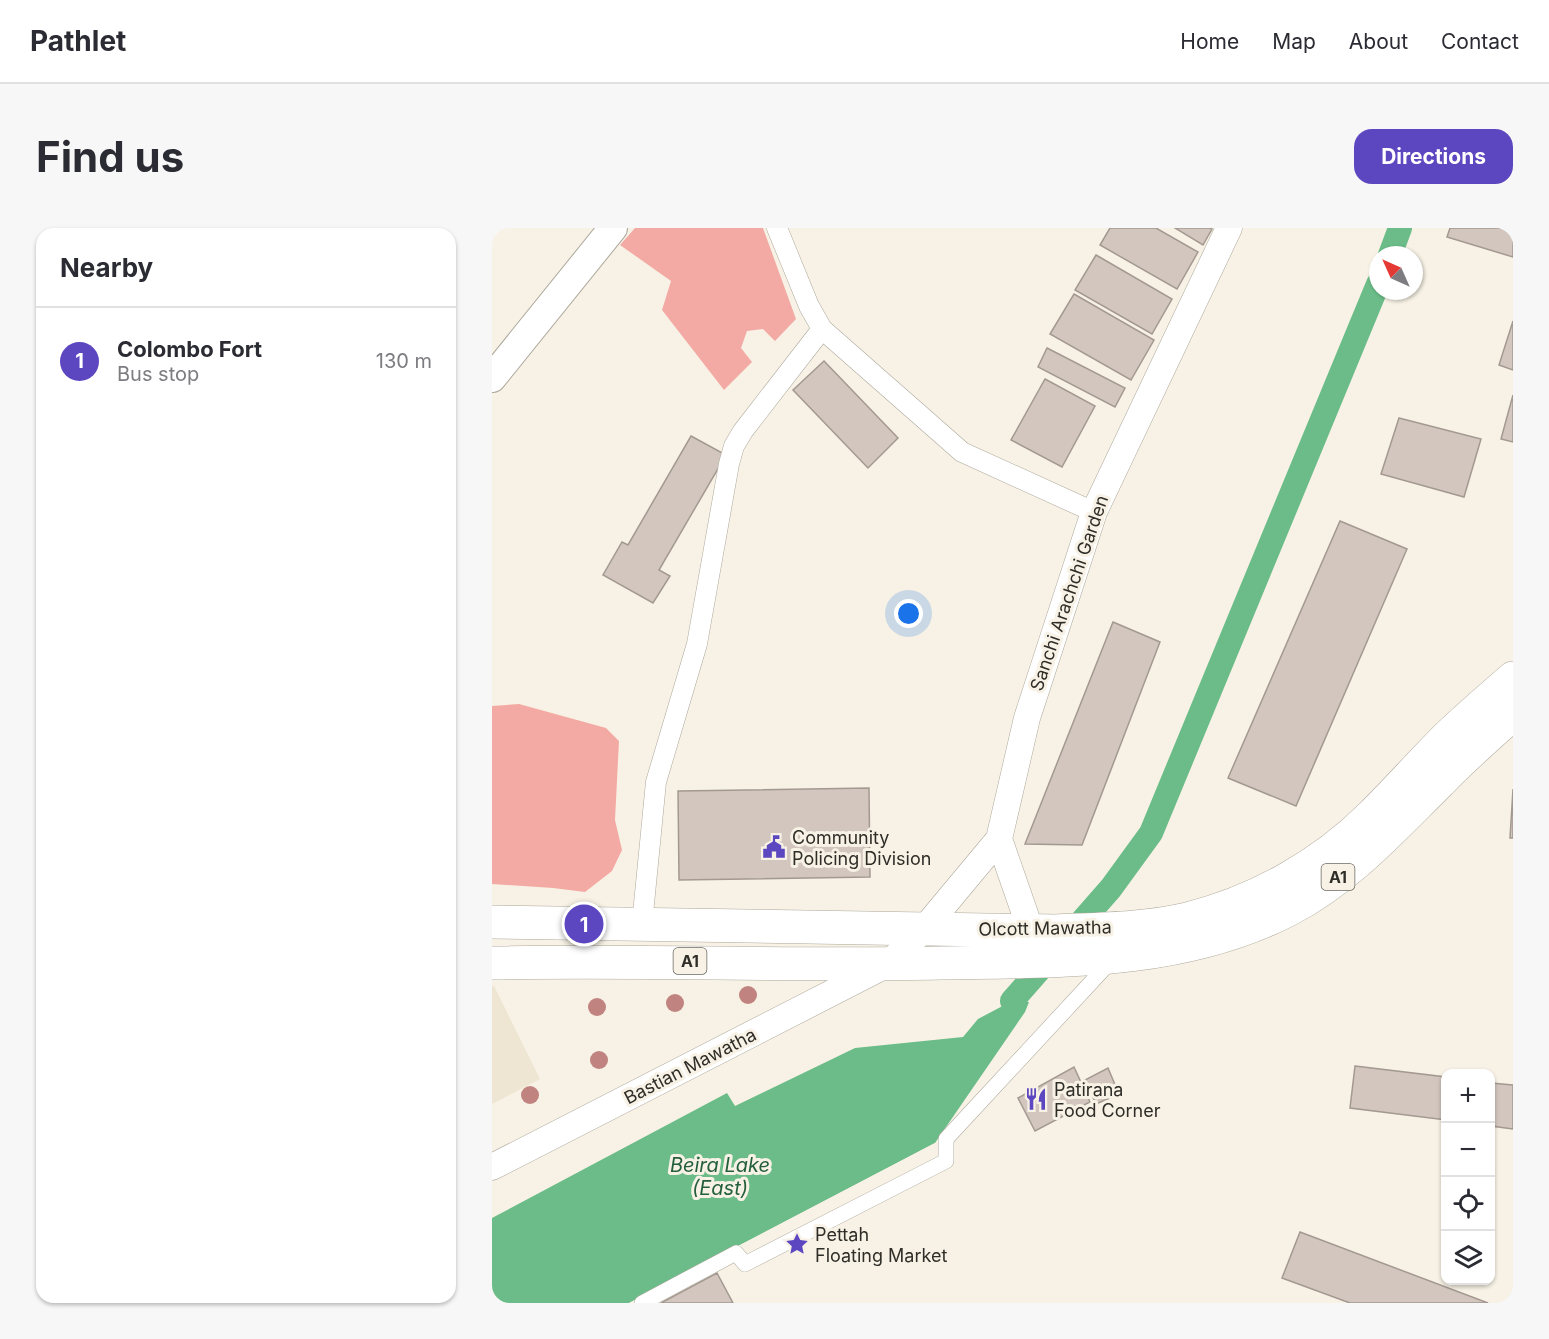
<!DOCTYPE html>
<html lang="en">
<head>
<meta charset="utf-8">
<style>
	:root { --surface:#fff; --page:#f7f7f7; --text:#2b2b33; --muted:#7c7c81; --line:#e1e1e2; --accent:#5d47c0 }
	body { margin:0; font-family:Inter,sans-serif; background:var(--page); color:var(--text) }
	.controls { position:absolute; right:18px; bottom:18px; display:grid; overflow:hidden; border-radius:12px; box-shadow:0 2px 4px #0004 }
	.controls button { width:54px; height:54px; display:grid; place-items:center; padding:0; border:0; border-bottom:2px solid var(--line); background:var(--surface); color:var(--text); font:30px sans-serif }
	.compass { position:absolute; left:877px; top:18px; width:54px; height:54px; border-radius:50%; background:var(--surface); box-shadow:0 2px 4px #0004; rotate:315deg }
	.you { position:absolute; left:417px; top:386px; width:21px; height:21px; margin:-15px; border:4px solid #fff; border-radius:50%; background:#1a73e8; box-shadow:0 0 0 9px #1a73e833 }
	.badge { display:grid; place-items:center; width:39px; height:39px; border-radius:50%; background:var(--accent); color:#fff; font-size:20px; font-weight:700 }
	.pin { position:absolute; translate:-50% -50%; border:3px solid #fff; box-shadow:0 2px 6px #0006 }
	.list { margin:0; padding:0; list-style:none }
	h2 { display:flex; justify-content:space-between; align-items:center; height:78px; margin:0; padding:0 24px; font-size:26px }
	h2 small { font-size:20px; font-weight:400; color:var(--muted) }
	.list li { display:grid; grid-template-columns:39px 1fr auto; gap:18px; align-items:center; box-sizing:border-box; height:108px; padding:0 24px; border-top:2px solid var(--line) }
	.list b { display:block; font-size:22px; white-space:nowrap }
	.list p { margin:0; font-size:20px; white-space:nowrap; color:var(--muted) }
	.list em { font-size:20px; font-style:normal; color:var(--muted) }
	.icon { flex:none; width:33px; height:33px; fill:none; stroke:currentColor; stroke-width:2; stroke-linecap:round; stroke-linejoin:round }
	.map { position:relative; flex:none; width:1021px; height:1075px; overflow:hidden; border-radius:18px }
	header { display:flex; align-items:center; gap:36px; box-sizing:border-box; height:84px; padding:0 30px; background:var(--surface); border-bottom:2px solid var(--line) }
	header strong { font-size:28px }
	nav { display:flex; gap:33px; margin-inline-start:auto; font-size:21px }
	.intro { display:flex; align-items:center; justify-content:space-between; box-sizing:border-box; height:144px; padding:0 36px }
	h1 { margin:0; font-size:42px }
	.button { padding:15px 27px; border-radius:18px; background:var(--accent); color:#fff; font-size:21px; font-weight:700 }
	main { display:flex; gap:36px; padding:0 36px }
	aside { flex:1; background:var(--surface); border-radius:18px; box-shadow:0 2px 4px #0004 }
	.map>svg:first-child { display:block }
	.built { fill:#eee6d3 }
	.green { fill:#f4aaa4 }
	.water { fill:#6bbc88 }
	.pier { fill:#f7f2e5 }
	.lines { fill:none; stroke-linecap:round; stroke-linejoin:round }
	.canal { stroke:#6bbc88; stroke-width:24 }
	.building { fill:#d2c6be; stroke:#a49991; stroke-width:1.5 }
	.pedestrian-casing { stroke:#ada89c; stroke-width:16 }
	.minor-casing { stroke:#ada89c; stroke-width:21 }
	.tertiary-casing { stroke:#ada89c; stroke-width:27 }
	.secondary-casing { stroke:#ada89c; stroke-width:30 }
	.trunk-casing { stroke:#ada89c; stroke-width:34 }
	.pedestrian { stroke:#fff; stroke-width:15 }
	.minor { stroke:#fff; stroke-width:20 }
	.tertiary { stroke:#fff; stroke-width:26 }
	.secondary { stroke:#fff; stroke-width:28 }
	.trunk { stroke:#fff; stroke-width:33 }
	.tree { fill:#c0837f }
	.labels { text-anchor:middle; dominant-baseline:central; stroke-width:6; stroke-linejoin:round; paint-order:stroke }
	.shield { fill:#f7f2e5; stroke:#6b6861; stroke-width:1.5 }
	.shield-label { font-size:16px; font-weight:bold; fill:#2f2d28 }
	.street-label { font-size:18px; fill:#2f2d28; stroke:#f7f2e5 }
	.poi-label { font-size:18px; fill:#2f2d28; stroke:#f7f2e5; text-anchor:start }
	.water-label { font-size:20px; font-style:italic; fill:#245f3c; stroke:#f7f2e5 }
</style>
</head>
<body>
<header>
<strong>Pathlet</strong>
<nav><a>Home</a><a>Map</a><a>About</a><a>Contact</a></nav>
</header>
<div class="intro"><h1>Find us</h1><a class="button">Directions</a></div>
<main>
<aside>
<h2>Nearby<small></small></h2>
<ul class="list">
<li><span class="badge">1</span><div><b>Colombo Fort</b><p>Bus stop</p></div><em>130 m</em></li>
</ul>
</aside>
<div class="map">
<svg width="1021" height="1075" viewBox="0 0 1021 1075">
	<rect width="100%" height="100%" fill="#f7f2e5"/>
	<path class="built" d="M 0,758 L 2,758 L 48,851 L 0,876 Z"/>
	<path class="green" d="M 143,0 L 271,0 L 304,91 L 283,113 L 271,101 L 255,103 L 249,120 L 260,134 L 232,162 L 170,82 L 179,53 L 128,17 Z
		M 27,476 L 114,500 L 127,513 L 123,592 L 130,622 L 120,643 L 93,664 L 61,660 L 0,656 L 0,478 Z"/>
	<path class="water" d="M 520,773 L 537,774 L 533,784 L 443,915 L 137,1075 L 0,1075 L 0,990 L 235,865 L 243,878 L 363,820 L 471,809 L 486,791 Z"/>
	<path class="pier" d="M 443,915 L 444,917 L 144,1075 L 137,1075 Z"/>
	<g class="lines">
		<path class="canal" d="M 898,27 L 908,0
			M 520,773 L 619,660 L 659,605 L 886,56"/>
	</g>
	<path class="building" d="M 618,0 L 664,0 L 706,24 L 685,61 L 608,17 Z
		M 683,0 L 718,0 L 720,1 L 711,17 Z
		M 958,0 L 1021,0 L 1021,29 L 955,9 Z
		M 604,27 L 680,71 L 660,106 L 583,62 Z
		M 582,66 L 662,112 L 639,152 L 558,106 Z
		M 1021,93 L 1021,142 L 1007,137 Z
		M 555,120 L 633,160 L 623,179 L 546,139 Z
		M 332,133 L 406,210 L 376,240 L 301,162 Z
		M 553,151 L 603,178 L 570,239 L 519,212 Z
		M 1021,167 L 1021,214 L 1009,211 Z
		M 907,190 L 989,211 L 972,269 L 889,246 Z
		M 199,208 L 234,227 L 167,342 L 178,348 L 161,375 L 111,347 L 130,314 L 136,317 Z
		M 848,293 L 915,321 L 804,578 L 736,550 Z
		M 621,394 L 668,414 L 590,617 L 533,616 Z
		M 377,560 L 378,649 L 187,652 L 186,563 Z
		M 1021,561 L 1021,610 L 1018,610 Z
		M 863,838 L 954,849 L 954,892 L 858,880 Z
		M 582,839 L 598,874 L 543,903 L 526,870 Z
		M 616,840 L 627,866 L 604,876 L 593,852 Z
		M 999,855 L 1021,857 L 1021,901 L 999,898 Z
		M 808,1004 L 996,1075 L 858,1075 L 790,1050 Z
		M 225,1045 L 241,1075 L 169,1075 Z"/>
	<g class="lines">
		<g class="pedestrian-casing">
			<path id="pedestrian" d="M 150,1075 L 244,1025 L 253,1036 L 454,933 L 454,911 L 619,733"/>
		</g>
		<g class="minor-casing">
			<path id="minor" d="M 285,0 L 317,78 L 330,101 L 470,224 L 602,284
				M 150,696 L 164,554 L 205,416 L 237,236 L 242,218 L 251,203 L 330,101"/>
		</g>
		<g class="tertiary-casing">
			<path id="tertiary" d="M 507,611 L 539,703
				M 0,939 L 396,736 L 432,701 L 507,611 L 535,490 L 602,284 L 737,0"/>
		</g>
		<g class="secondary-casing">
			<path id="secondary" d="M 0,150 L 121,0"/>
		</g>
		<g class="trunk-casing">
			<path id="trunk" d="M 0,694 L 563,703 C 607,701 652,701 695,691 C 764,674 830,637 880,587 C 906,561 930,534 956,508 C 977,488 999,469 1021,450
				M 0,735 C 150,732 299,738 449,735 C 566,733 689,737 796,682 C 856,651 901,600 948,554 C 971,530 996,508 1021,486"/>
		</g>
		<use href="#pedestrian" class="pedestrian"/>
		<use href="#minor" class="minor"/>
		<use href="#tertiary" class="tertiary"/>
		<use href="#secondary" class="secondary"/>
		<use href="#trunk" class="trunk"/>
	</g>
	<g class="tree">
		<circle cx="256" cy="767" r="9"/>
		<circle cx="183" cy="775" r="9"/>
		<circle cx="105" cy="779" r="9"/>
		<circle cx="107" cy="832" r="9"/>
		<circle cx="38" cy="867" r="9"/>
	</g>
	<defs>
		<g id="civic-bare" transform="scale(1.8)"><path d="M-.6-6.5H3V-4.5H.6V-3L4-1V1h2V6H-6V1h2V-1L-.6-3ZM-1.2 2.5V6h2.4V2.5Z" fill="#5d47c0" stroke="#f7f2e5" stroke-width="2.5" paint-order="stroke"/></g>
		<g id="restaurant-bare" transform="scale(1.8)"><path d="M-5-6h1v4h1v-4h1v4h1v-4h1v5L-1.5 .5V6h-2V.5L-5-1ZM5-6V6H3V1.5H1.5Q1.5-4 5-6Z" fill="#5d47c0" stroke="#f7f2e5" stroke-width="2.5" paint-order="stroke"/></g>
		<g id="sight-bare" transform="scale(1.8)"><path d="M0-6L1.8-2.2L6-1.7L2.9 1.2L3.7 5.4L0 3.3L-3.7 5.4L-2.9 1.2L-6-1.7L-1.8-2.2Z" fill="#5d47c0" stroke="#f7f2e5" stroke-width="2.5" paint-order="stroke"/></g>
	</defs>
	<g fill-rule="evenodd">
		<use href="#civic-bare" x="282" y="619"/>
		<use href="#restaurant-bare" x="544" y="871"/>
		<use href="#sight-bare" x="305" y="1016"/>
	</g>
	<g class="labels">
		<g class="shield">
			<rect x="829.5" y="636" width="33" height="26" rx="4.5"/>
			<rect x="181.5" y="720" width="33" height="26" rx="4.5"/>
		</g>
		<g class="shield-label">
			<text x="846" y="649">A1</text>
			<text x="198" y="733">A1</text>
		</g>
		<g class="street-label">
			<text transform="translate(577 365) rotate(-71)">Sanchi Arachchi Garden</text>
			<text transform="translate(553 700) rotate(-1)">Olcott Mawatha</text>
			<text transform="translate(198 838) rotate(-27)">Bastian Mawatha</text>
		</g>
		<g class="poi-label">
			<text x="300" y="609">Community<tspan x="300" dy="21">Policing Division</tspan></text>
			<text x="562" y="861">Patirana<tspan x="562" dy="21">Food Corner</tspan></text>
			<text x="323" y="1006">Pettah<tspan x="323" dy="21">Floating Market</tspan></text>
		</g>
		<g class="water-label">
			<text x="228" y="937">Beira Lake<tspan x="228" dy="23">(East)</tspan></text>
		</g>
	</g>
</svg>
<div class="controls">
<button>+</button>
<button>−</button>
<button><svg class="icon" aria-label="locate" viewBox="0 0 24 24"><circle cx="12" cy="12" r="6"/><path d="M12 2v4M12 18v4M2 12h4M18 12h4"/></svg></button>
<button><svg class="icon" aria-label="layers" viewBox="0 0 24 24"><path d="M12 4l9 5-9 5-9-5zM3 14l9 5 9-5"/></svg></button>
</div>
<svg class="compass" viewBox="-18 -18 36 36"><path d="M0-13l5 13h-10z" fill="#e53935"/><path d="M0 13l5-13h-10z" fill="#7c7c81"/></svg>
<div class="you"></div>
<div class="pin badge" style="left:92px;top:696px">1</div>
</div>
</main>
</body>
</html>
